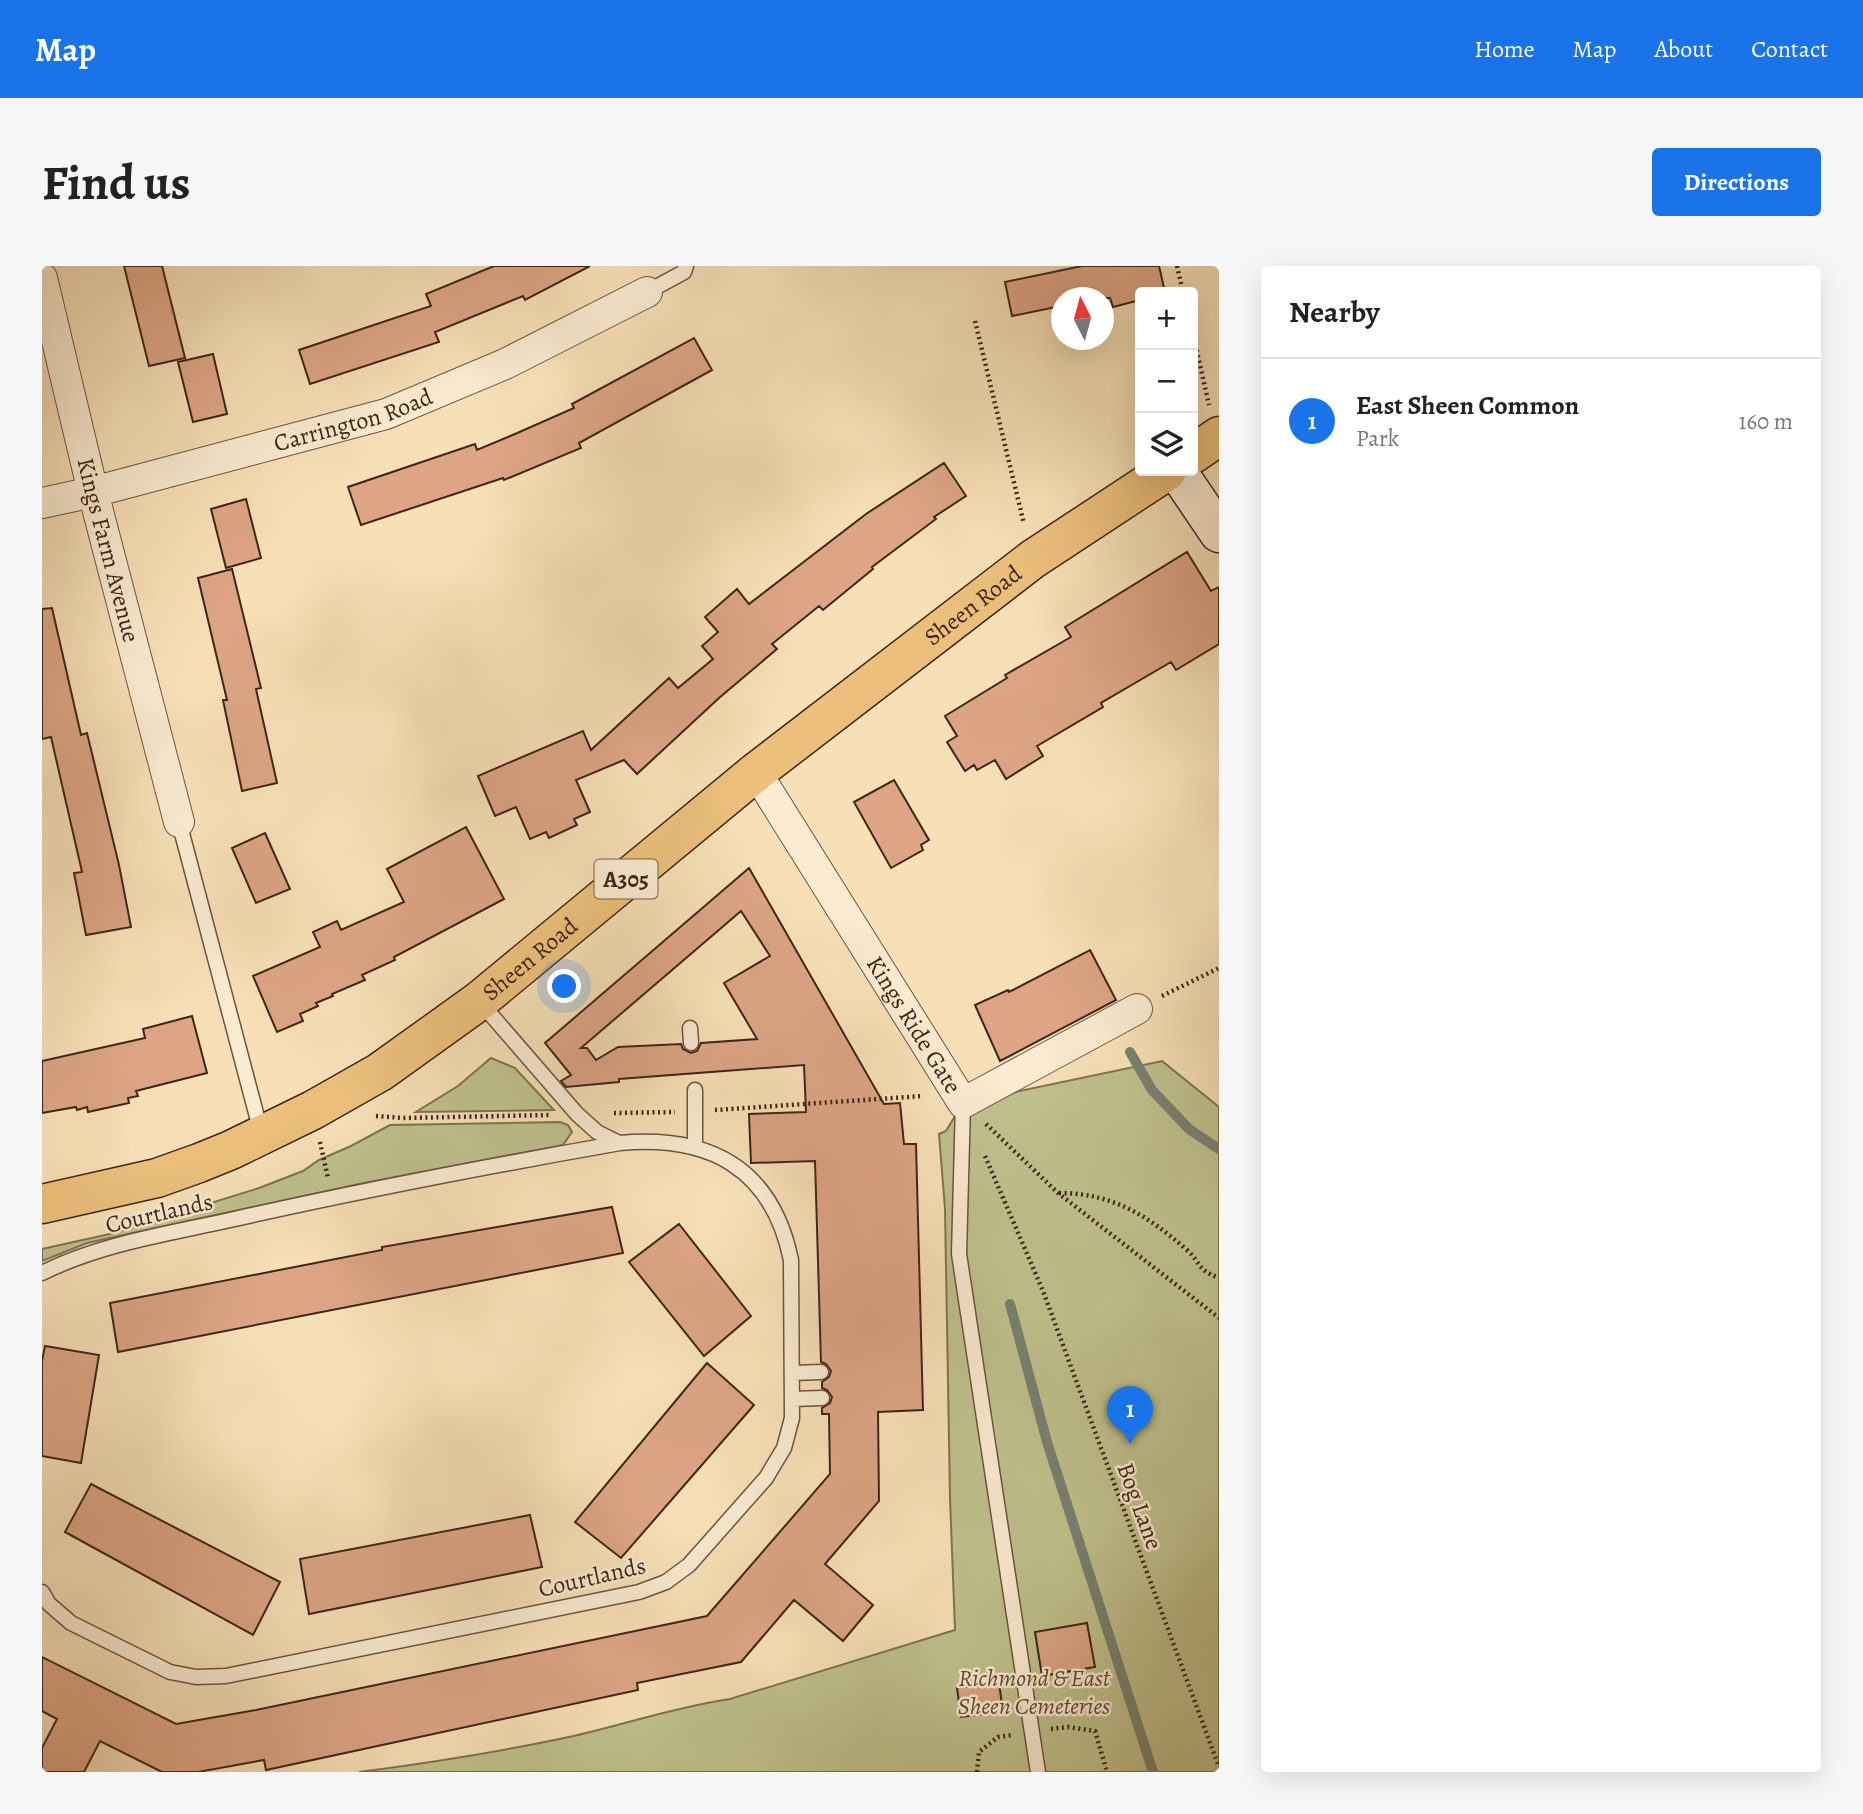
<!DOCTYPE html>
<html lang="en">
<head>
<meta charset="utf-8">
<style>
	:root { --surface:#fff; --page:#f6f6f6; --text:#222; --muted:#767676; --line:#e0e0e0; --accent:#1a73e8 }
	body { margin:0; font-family:Alegreya,serif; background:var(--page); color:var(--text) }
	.controls { position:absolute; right:21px; top:21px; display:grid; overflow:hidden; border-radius:7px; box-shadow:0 7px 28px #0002 }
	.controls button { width:63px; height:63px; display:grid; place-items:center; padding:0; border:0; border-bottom:2px solid var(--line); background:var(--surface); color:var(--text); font:35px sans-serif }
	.compass { position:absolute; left:1009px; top:21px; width:63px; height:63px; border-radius:50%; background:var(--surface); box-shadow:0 7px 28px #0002; rotate:354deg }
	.you { position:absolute; left:523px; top:721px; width:24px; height:24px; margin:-18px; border:5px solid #fff; border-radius:50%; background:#1a73e8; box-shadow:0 0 0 10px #1a73e833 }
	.badge { display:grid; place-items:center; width:46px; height:46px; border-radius:50%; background:var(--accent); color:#fff; font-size:23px; font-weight:700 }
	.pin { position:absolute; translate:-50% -58px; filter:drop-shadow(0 2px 4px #0008) }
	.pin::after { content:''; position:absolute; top:37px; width:24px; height:21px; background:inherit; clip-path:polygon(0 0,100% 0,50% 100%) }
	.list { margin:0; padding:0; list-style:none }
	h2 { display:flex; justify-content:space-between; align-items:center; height:91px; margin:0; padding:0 28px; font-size:30px }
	h2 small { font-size:23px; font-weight:400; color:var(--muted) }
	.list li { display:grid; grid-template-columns:46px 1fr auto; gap:21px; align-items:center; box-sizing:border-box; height:126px; padding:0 28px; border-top:2px solid var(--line) }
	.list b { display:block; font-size:26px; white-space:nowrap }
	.list p { margin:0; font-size:23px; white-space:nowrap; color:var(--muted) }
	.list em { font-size:23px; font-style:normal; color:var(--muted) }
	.icon { flex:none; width:38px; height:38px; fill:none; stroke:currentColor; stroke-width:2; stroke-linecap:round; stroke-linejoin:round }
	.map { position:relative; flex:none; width:1177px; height:1506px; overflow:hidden; border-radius:7px }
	header { display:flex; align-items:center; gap:42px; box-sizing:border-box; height:98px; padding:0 35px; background:var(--accent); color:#fff }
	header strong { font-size:33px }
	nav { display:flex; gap:38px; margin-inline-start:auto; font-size:24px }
	.intro { display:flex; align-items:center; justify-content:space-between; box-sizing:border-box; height:168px; padding:0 42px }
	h1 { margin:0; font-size:49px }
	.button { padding:18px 32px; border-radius:7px; background:var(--accent); color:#fff; font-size:24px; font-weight:700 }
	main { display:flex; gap:42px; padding:0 42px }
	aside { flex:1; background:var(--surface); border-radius:7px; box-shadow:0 7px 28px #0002 }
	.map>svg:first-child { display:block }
	.green { fill:#bfc18d; stroke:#7f7352; stroke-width:2 }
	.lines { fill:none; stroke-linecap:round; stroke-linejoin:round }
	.stream { stroke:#788170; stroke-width:10 }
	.building { fill:#dda585; stroke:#3f2518; stroke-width:2; fill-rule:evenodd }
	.lane-casing { stroke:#6d5440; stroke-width:17 }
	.street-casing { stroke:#6d5440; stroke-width:32 }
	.secondary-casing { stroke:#3f2518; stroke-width:41 }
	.primary-casing { stroke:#3f2518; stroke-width:41 }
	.path { stroke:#3f2518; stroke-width:4.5; stroke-dasharray:2 3.5; stroke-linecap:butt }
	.lane { stroke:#faebd1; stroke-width:14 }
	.street { stroke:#faebd1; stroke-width:30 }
	.secondary { stroke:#faebd1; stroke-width:38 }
	.primary { stroke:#ecc07c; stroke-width:38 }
	.labels { text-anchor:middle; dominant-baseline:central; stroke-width:5; stroke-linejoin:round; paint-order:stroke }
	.shield { fill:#faebd1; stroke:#776050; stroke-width:2 }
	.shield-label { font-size:23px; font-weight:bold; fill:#3f2518 }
	.street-label { font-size:24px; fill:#3f2518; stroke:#faebd1 }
	.park-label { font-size:24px; font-style:italic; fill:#5f4c35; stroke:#faebd1 }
</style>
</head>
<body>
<header>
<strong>Map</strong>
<nav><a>Home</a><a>Map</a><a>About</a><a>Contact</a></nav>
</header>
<div class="intro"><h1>Find us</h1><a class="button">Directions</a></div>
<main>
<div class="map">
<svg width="1177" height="1506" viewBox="0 0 1177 1506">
	<rect width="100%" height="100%" fill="#f7e0b8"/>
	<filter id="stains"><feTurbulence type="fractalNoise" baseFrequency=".00286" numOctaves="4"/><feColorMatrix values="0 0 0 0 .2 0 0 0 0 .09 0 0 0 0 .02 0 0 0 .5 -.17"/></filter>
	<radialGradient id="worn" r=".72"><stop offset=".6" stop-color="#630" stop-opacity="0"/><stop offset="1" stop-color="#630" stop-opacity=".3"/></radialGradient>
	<path class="green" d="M 449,792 L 473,802 L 512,844 L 374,846 L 416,820 Z
		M 1120,795 L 1177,841 L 1177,1506 L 317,1506 C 387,1497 457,1486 527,1471 C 581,1459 633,1441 688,1433 L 913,1364 L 908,1232 L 903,943 L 897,868 L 904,865 L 921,837 Z
		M 518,856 L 526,859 L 530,866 L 521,879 L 317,918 L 45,977 L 0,995 L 0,983 L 72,967 L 217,922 L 261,905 L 277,894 L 309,880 L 348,859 Z"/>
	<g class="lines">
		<path class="stream" d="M 1088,786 L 1110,824 L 1147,863 L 1177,883
			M 968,1038 L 1005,1176 L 1111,1506"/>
	</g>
	<path class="building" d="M 82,0 L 120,0 L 143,92 L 107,100 Z
		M 452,0 L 548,0 L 483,34 L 481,30 L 393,66 L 397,76 L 268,118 L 257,84 L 389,40 L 384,28 Z
		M 1040,0 L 1117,0 L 1123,26 L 1098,26 L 1098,34 L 1071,41 L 1068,32 L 1019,32 L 1019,40 L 970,50 L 963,16 Z
		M 652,72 L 670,104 L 537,177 L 539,182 L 462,214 L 461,212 L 319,259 L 306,221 L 433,178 L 435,184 L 473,168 L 532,142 L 530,138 Z
		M 171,88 L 185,148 L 151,156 L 136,96 Z
		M 902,197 L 924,230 L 892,251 L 894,253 L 830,301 L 831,303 L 781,344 L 777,340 L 730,378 L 735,383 L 677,432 L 595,508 L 582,494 L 534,514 L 548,546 L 532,553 L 535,559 L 507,572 L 504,566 L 488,573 L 474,541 L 453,550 L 436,510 L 541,465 L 549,484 L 627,412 L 636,422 L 671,393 L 660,380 L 676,366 L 663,351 L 695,323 L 707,338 L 824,248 Z
		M 204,233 L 219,292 L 184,302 L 169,243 Z
		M 1145,286 L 1169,325 L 1177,321 L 1177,378 L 1134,404 L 1129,396 L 1059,437 L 1061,441 L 995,480 L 1001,490 L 964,513 L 953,494 L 935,504 L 932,499 L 923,505 L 905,476 L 915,470 L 903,450 L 965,412 L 963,409 L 1029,371 L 1023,361 Z
		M 190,303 L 219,422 L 214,423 L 235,517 L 200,525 L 181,434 L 185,434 L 156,312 Z
		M 10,342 L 39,469 L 45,467 L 77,599 L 89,661 L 44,669 L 32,607 L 40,606 L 9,471 L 0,473 L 0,343 Z
		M 852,514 L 887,574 L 879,579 L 881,584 L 849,602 L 812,536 Z
		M 424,561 L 462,633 L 352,691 L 353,694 L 320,709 L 323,714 L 290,728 L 291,730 L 274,737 L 276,740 L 258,748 L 261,755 L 235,766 L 211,710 L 278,681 L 271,666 L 295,655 L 299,664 L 362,636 L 345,603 Z
		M 223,567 L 248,623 L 214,637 L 190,582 Z
		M 707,602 L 842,838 L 858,837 L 862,878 L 874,878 L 881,1144 L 836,1146 L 837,1235 L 783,1298 L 831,1339 L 801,1375 L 752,1334 L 699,1396 L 595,1417 L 596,1424 L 224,1504 L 222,1494 L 156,1506 L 120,1506 L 58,1475 L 42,1506 L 0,1506 L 0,1482 L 15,1453 L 0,1445 L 0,1391 L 134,1458 L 214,1444 L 665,1350 L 788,1208 L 787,1148 L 780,1148 L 780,1142 L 788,1137 L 790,1131 L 785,1124 L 780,1122 L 780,1116 L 787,1111 L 789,1105 L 784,1098 L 779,1096 L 773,895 L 709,897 L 707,848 L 764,846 L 762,799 L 577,813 L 577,816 L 524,821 L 519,815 L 529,809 L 503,777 ZM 699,645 L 728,690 L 682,717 L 715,773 L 659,777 L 655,785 L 649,787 L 641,783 L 639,778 L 576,781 L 554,794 L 545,782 L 539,782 Z
		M 1048,684 L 1074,734 L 958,795 L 933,739 L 966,724 L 967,726 Z
		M 150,750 L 165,807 L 94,825 L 96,830 L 86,832 L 87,837 L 46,846 L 45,841 L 35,844 L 34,841 L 0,847 L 0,795 L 103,772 L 101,763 Z
		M 570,941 L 581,987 L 76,1086 L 68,1037 L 340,984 L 340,981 Z
		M 637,958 L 709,1050 L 662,1090 L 587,996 Z
		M 3,1080 L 57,1089 L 39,1197 L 0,1190 L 0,1095 Z
		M 665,1097 L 712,1139 L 579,1292 L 533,1256 Z
		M 49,1218 L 238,1316 L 211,1369 L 23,1266 Z
		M 488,1249 L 500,1301 L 267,1348 L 258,1293 Z
		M 1045,1357 L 1053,1401 L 1000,1410 L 993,1366 Z
		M 957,1417 L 961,1446 L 919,1451 L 915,1422 Z"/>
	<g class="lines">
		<g class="lane-casing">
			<path id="lane" d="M 605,26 L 642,6 L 644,0
				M 137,556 L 219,866
				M 438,736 L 535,848 L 555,866 L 577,877
				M 648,762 L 649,777
				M 653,824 L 653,882
				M 921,837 L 917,988 L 996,1506
				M 0,1007 C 58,978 125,968 188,954 C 317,925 447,900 578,877 C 668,869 730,902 749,994 L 750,1152 L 742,1182 L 724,1212 L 647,1299 L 624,1316 L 597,1326 L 184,1410 L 154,1411 L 128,1406 L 29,1357 L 7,1338 L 0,1326
				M 750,1107 L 779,1106
				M 750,1133 L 780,1132"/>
		</g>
		<g class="street-casing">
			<g id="street">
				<path id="s1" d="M 0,12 L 51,226 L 137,556"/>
				<path id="s2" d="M 0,237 L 51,226 L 344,148 L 463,98 L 605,26"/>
				<path id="s3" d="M 714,506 L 921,837 L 1095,743"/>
			</g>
		</g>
		<g class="secondary-casing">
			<path id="secondary" d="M 1135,205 L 1177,267"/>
		</g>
		<g class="primary-casing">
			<g id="primary">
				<path d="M 1151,188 L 1177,170"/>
				<path id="s4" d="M 0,938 L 115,912 L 157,897 L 189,884 L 271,844 L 338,806 L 437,735 L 714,506 L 991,293 L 1125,205"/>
			</g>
		</g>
		<path class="path" d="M 1135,0 L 1141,26
			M 933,55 L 982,258
			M 1151,68 L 1167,139
			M 1120,730 L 1177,702
			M 673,844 L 881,830
			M 572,847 L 633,846
			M 334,850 L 361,852 L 507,849
			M 944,858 L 1016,927 L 1177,1052
			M 278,876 L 286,912
			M 943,890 L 1001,1025 L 1177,1501
			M 1017,927 C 1071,927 1106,950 1145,984 C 1161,999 1153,1002 1177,1012
			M 1009,1463 L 1026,1461 L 1053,1465 L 1065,1506
			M 935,1506 L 937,1486 L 956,1471 L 970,1469"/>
		<use href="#lane" class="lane"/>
		<use href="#street" class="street"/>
		<use href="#secondary" class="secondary"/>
		<use href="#primary" class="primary"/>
	</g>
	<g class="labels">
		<rect class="shield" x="552.5" y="593.5" width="63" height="39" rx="5"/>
		<g class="shield-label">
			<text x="584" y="613">A305</text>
		</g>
		<g class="street-label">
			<text stroke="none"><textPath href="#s2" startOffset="322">Carrington Road</textPath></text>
			<text stroke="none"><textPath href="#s1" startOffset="280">Kings Farm Avenue</textPath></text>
			<text stroke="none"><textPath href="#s4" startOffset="1120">Sheen Road</textPath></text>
			<text stroke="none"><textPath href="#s4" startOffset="553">Sheen Road</textPath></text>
			<text stroke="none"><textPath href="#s3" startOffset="298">Kings Ride Gate</textPath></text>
			<text transform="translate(117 947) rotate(-13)">Courtlands</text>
			<text transform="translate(1098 1240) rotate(70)">Bog Lane</text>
			<text transform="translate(550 1311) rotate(-13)">Courtlands</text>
		</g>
		<g class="park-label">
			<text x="992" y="1412">Richmond &amp; East<tspan x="992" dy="28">Sheen Cemeteries</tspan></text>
		</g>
	</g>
	<rect width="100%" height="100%" filter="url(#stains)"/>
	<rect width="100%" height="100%" fill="url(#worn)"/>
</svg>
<div class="controls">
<button>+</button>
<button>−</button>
<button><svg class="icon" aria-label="layers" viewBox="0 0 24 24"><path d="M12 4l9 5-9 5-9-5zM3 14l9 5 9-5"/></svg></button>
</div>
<svg class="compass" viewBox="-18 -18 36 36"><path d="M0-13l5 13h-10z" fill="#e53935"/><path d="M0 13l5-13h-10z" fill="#767676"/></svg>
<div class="you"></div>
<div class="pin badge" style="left:1088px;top:1178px">1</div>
</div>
<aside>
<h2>Nearby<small></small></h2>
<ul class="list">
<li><span class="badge">1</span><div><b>East Sheen Common</b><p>Park</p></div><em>160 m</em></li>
</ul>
</aside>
</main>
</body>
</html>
